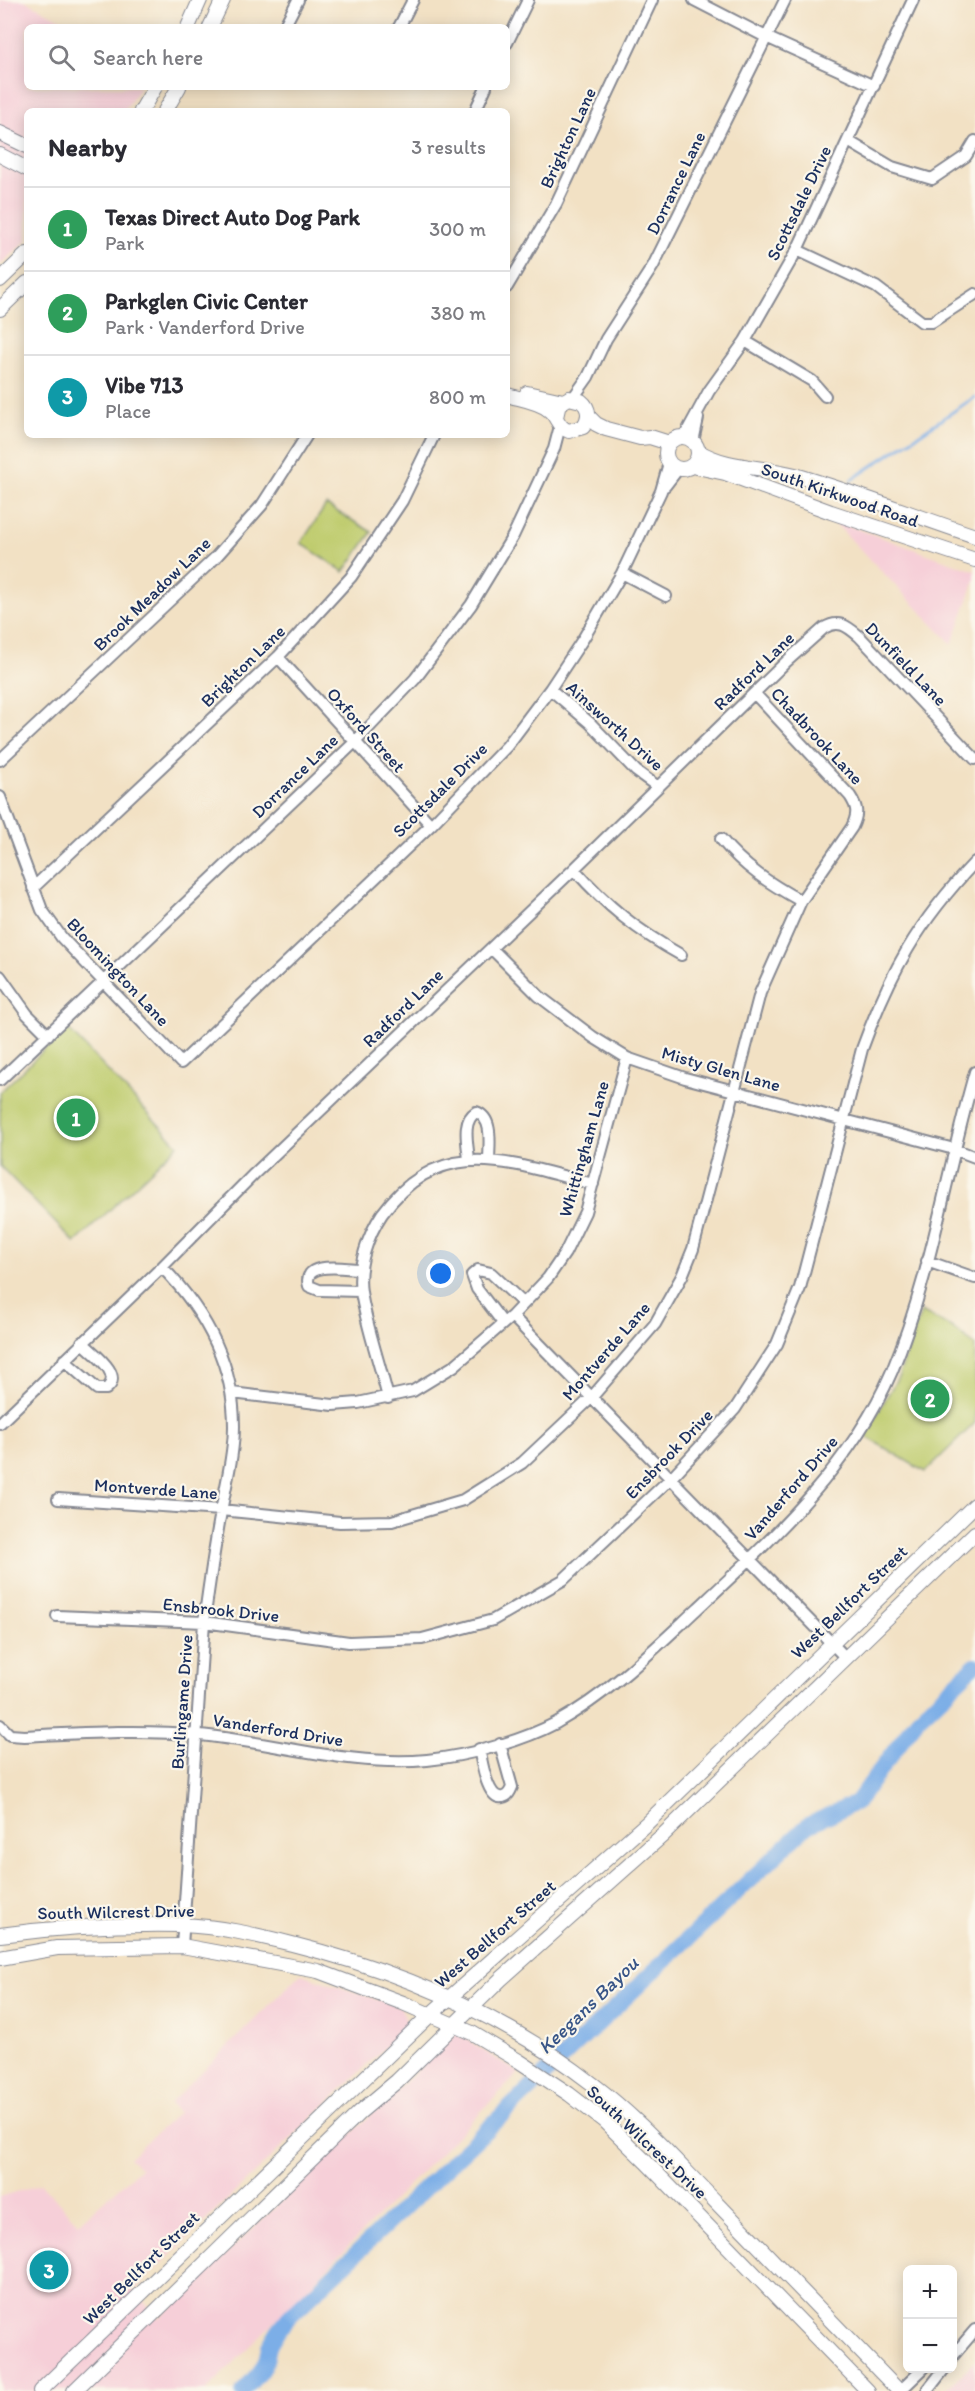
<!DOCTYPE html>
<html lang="en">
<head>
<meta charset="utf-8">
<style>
	:root { --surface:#fff; --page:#f7f7f7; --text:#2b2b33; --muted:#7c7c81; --line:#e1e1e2; --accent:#ea580c }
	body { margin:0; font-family:Itim,sans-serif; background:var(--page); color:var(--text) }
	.controls { position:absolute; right:18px; bottom:18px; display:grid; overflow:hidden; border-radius:9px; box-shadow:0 3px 15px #0003 }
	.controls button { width:54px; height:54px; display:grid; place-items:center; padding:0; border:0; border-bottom:2px solid var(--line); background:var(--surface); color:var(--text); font:30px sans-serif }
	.you { position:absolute; left:441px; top:1274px; width:21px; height:21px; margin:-15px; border:4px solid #fff; border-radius:50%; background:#1a73e8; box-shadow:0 0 0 9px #1a73e833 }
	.badge { display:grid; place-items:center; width:39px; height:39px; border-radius:50%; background:var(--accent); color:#fff; font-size:20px; font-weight:700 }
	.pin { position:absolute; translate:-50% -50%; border:3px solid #fff; box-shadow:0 2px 6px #0006 }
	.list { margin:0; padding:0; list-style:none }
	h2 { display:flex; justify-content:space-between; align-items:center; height:78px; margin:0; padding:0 24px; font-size:26px }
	h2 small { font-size:20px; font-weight:400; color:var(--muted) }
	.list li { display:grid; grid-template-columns:39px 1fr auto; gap:18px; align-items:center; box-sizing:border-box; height:84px; padding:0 24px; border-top:2px solid var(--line) }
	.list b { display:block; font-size:22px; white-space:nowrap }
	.list p { margin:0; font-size:20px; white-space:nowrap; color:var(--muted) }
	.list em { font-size:20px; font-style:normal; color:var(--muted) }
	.icon { flex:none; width:33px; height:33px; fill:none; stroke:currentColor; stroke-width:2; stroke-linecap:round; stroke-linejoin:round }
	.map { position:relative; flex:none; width:975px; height:2391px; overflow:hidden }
	.search { position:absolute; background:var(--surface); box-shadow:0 3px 15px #0003; left:24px; top:24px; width:486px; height:66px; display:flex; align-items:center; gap:15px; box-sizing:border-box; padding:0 21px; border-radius:9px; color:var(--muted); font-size:22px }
	.panel { position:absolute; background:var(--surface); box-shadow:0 3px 15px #0003; left:24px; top:108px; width:486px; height:330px; border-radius:9px }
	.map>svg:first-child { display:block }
	.built { fill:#f6cfd8 }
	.green { fill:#bfcc6e; stroke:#6d7e66; stroke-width:1.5 }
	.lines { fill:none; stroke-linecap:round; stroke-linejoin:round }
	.stream { stroke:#7baee7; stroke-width:3 }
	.river { stroke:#7baee7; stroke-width:16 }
	.minor-casing { stroke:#868891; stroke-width:14 }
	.major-casing { stroke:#868891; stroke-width:16 }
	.minor { stroke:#fff; stroke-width:10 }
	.major { stroke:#fff; stroke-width:14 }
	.labels { text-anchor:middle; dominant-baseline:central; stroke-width:4.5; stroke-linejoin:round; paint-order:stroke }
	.street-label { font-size:18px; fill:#1b2f5e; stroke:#fbf7ec }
	.water-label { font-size:20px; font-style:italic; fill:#385587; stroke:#fbf7ec }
</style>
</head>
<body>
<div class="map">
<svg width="975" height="2391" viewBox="0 0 975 2391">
	<rect width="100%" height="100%" fill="#fbf7ec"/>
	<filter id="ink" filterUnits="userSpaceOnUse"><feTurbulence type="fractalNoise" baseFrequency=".0167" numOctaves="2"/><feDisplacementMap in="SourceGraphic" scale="12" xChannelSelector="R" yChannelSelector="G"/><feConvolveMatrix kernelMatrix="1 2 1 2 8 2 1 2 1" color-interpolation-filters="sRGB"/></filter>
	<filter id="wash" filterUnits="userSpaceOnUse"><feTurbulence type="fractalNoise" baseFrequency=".008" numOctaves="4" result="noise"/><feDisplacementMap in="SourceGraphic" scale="24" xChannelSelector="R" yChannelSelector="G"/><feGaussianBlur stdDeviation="1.35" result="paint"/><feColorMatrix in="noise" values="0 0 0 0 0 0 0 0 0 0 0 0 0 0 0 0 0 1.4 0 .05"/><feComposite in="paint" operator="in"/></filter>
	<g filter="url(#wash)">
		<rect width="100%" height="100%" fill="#f2e1c4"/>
		<path class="built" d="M 0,0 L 24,0 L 75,27 L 27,27 L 27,87 L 140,87 L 124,111 L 27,111 L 27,240 L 0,265 Z
			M 832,520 L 975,571 L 975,580 L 952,644 Z
			M 301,1974 L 401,2008 L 408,2025 L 133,2291 L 160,2318 L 456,2033 L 519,2073 L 206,2391 L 0,2391 L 0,2197 L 41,2184 L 79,2223 L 141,2168 L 129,2158 L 178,2113 L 170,2103 Z
			M 975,2361 L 975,2391 L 944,2391 Z"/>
		<path class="green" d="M 326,505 L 372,532 L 344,572 L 301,543 Z
			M 67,1028 L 178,1145 L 75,1243 L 0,1166 L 0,1092 Z
			M 921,1312 L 951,1327 L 975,1345 L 975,1423 L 925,1472 L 865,1436 L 899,1375 Z"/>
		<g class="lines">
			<path class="stream" d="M 851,480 L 975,397"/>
			<path class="river" d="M 243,2391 L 260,2372 L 266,2361 L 269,2346 L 278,2331 L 289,2317 L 808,1825 L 857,1802 L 917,1720 L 975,1665"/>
		</g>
	</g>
	<g filter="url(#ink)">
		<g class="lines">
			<g class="minor-casing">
				<path id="minor" d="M 694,0 L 766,37 L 874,86
					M 284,27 L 298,0
					M 399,27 L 413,0
					M 507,43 L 528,0
					M 475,111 L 486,87
					M 848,141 L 892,167 L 932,179 L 966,156 L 975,141
					M 797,250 L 876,287 L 922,322 L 932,322 L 975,294
					M 507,287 L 556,204 L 652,0
					M 745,341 L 812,381 L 825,396
					M 573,398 L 588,377 L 606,339 L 653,266 L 785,0
					M 684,437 L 709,391 L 745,341 L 797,250 L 913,0
					M 693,442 L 698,418
					M 665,486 L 678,469
					M 622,573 L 666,596
					M 278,657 L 431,825
					M 550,689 L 590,723 L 636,771 L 658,787
					M 0,760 L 215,558 L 262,505 L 307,435
					M 0,797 L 42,910 L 62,938 L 181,1063 L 431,825 L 507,746 L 550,689 L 583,639 L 622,573 L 661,491 L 669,463
					M 721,839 C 744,867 770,884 801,901
					M 574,869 C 608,907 636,930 681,955
					M 33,888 L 278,657 L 351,577 L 402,501 L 434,435
					M 491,948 L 539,996 L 593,1037 L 627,1058 L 685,1078 L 954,1149 L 975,1157
					M 0,976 L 27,1014 L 48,1035
					M 0,1080 L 355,742 L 415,679 L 471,605 L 513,536 L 554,449 L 560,426
					M 469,1160 C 468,1145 461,1121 476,1112 C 494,1118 489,1145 489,1161
					M 927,1261 L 975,1278
					M 162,1267 C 204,1310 234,1363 234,1426 C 234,1455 226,1483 221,1512 C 214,1549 209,1585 204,1622 L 182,1946
					M 360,1291 L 319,1290 L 309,1286 C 301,1260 346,1269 361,1269
					M 512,1316 L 846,1658
					M 503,1323 L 477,1289 L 472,1275 L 478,1270 L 491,1273 L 523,1303
					M 64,1360 L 97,1389 L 106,1389 C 125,1375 93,1353 82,1342
					M 232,1393 L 333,1405 L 358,1403 L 413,1391 L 454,1366 L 512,1316 L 548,1278 L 565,1253 L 585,1212 L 627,1058
					M 388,1398 C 380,1364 366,1325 361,1292 C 357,1266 368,1235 382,1214 C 442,1132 512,1164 593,1184
					M 0,1423 L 162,1267 L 254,1174 L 574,869 L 787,661 L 824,628 C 839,619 847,626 859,636 L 975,759
					M 58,1499 L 221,1510 L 340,1522 L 392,1521 L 463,1500 L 522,1463 L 592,1397 L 655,1324 L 682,1276 L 693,1249 L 760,993 L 801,901 L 852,827 C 858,814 858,808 850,796 L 755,694
					M 57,1616 L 204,1622 L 349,1642 L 422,1639 L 493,1620 L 563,1580 L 670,1479 L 735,1409 L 777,1344 L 800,1288 L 862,1049 C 890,972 918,922 975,862
					M 0,1725 L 10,1735 L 24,1736 C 81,1733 141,1729 199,1735 C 274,1742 351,1767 427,1760 C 467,1756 520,1742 556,1723 C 610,1693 652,1651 697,1609 C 772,1539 851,1467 892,1371 C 932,1275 946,1171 975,1072
					M 479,1749 C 482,1761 487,1801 503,1797 C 508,1796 510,1792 512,1787 L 500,1744
					M 952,2357 L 975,2330
					M 900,2391 L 924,2368
					M 927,2391 L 945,2368"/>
			</g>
			<g class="major-casing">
				<path id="major" d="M 188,27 L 200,0
					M 210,27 L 223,0
					M 141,111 L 155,87
					M 165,111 L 179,87
					M 0,133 L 27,146
					M 0,155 L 27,169
					M 0,280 L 27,254
					M 0,309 L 27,283
					M 527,393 L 563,401
					M 507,395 C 520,399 538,401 549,410 C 558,417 557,427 569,431 L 583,427 C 590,418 590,408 581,401 L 569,398 L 559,404 L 556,417
					M 588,416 L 596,424 L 606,429 L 640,438 L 650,437 L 669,443
					M666 453a16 16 0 1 1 32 0a16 16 0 1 1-32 0Z
					M 698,451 C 727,469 763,466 795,475 C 856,493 915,516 975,536
					M 692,466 L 725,473 L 831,512 L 975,560
					M 0,1935 C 59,1927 121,1924 181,1925 C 218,1926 256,1935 292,1944 C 401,1971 504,2015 594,2085 C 639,2119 677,2163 717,2203 C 778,2266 838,2328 899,2391
					M 0,1958 L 57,1948 L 182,1946 L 318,1971 L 403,2003 L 472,2033 L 519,2061 L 569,2094 L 604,2121 L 646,2162 L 868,2391
					M 40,2391 L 430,2015 L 647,1823 L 975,1505
					M 74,2391 L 360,2112 L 397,2081 L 501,1979 L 663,1835 L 975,1533"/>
			</g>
			<use href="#minor" class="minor"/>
			<use href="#major" class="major"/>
		</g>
	</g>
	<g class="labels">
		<g class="street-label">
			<text transform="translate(568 138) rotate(-65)">Brighton Lane</text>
			<text transform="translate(676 183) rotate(-64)">Dorrance Lane</text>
			<text transform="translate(799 203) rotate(-64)">Scottsdale Drive</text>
			<text transform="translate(840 495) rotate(19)">South Kirkwood Road</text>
			<text transform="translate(152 594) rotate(-44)">Brook Meadow Lane</text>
			<text transform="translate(906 664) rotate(46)">Dunfield Lane</text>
			<text transform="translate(243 666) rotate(-44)">Brighton Lane</text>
			<text transform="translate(754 671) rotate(-44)">Radford Lane</text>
			<text transform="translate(615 726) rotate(42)">Ainsworth Drive</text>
			<text transform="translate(366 730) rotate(48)">Oxford Street</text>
			<text transform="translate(817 736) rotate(47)">Chadbrook Lane</text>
			<text transform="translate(295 776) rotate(-44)">Dorrance Lane</text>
			<text transform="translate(440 790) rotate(-45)">Scottsdale Drive</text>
			<text transform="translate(118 972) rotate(47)">Bloomington Lane</text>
			<text transform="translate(403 1008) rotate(-44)">Radford Lane</text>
			<text transform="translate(721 1069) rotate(16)">Misty Glen Lane</text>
			<text transform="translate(584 1149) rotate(-74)">Whittingham Lane</text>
			<text transform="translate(606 1351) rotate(-49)">Montverde Lane</text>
			<text transform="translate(669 1454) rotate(-46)">Ensbrook Drive</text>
			<text transform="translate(791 1488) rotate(-49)">Vanderford Drive</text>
			<text transform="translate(156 1489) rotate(4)">Montverde Lane</text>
			<text transform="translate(849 1602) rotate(-44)">West Bellfort Street</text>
			<text transform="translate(221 1610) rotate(6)">Ensbrook Drive</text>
			<text transform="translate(182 1702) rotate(-86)">Burlingame Drive</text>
			<text transform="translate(278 1730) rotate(9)">Vanderford Drive</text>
			<text transform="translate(116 1912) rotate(-1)">South Wilcrest Drive</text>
			<text transform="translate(495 1934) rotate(-41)">West Bellfort Street</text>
			<text transform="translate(647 2142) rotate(43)">South Wilcrest Drive</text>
			<text transform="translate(141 2268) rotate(-44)">West Bellfort Street</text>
		</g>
		<g class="water-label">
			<text transform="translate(588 2005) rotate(-44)">Keegans Bayou</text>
		</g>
	</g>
</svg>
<div class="controls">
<button>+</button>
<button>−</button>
</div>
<div class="you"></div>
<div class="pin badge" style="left:76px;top:1118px;background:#2e9e5b">1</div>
<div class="pin badge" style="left:930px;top:1399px;background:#2e9e5b">2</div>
<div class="pin badge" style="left:49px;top:2270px;background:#0f9aa8">3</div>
<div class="search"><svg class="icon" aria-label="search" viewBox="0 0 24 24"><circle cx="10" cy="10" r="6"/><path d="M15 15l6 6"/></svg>Search here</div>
<section class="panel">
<h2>Nearby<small>3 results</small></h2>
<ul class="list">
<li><span class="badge" style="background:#2e9e5b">1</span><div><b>Texas Direct Auto Dog Park</b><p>Park</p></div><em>300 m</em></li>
<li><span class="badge" style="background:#2e9e5b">2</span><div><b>Parkglen Civic Center</b><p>Park · Vanderford Drive</p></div><em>380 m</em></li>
<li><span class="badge" style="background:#0f9aa8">3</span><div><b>Vibe 713</b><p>Place</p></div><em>800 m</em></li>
</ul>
</section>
</div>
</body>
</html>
